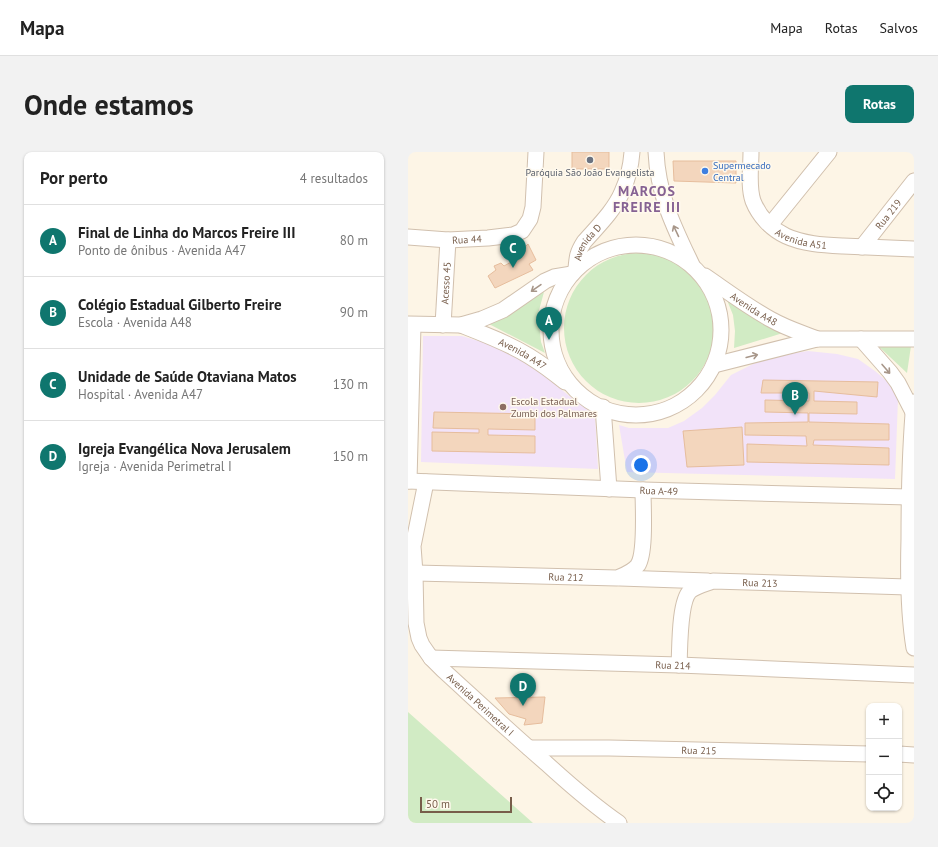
<!DOCTYPE html>
<html lang="pt">
<head>
<meta charset="utf-8">
<style>
	:root { --surface:#fff; --page:#f2f2f2; --text:#222; --muted:#767676; --line:#e0e0e0; --accent:#0f766e }
	body { margin:0; font-family:"PT Sans",sans-serif; background:var(--page); color:var(--text) }
	.controls { position:absolute; right:12px; bottom:12px; display:grid; overflow:hidden; border-radius:8px; box-shadow:0 1px 3px #0004 }
	.controls button { width:36px; height:36px; display:grid; place-items:center; padding:0; border:0; border-bottom:1px solid var(--line); background:var(--surface); color:var(--text); font:20px sans-serif }
	.scale { position:absolute; left:12px; bottom:10px; width:92px; box-sizing:border-box; padding-left:4px; border:2px solid #775d4a; border-top:0; font-size:11px; line-height:14px; white-space:nowrap; color:#775d4a; -webkit-text-stroke:3px #fff9ed; paint-order:stroke }
	.you { position:absolute; left:233px; top:313px; width:14px; height:14px; margin:-10px; border:3px solid #fff; border-radius:50%; background:#1a73e8; box-shadow:0 0 0 6px #1a73e833 }
	.badge { display:grid; place-items:center; width:26px; height:26px; border-radius:50%; background:var(--accent); color:#fff; font-size:13px; font-weight:700 }
	.pin { position:absolute; translate:-50% -33px; filter:drop-shadow(0 1px 2px #0008) }
	.pin::after { content:''; position:absolute; top:21px; width:14px; height:12px; background:inherit; clip-path:polygon(0 0,100% 0,50% 100%) }
	.list { margin:0; padding:0; list-style:none }
	h2 { display:flex; justify-content:space-between; align-items:center; height:52px; margin:0; padding:0 16px; font-size:17px }
	h2 small { font-size:13px; font-weight:400; color:var(--muted) }
	.list li { display:grid; grid-template-columns:26px 1fr auto; gap:12px; align-items:center; box-sizing:border-box; height:72px; padding:0 16px; border-top:1px solid var(--line) }
	.list b { display:block; font-size:15px; white-space:nowrap }
	.list p { margin:0; font-size:13px; white-space:nowrap; color:var(--muted) }
	.list em { font-size:13px; font-style:normal; color:var(--muted) }
	.icon { flex:none; width:22px; height:22px; fill:none; stroke:currentColor; stroke-width:2; stroke-linecap:round; stroke-linejoin:round }
	.map { position:relative; flex:none; width:506px; height:671px; overflow:hidden; border-radius:8px }
	header { display:flex; align-items:center; gap:24px; box-sizing:border-box; height:56px; padding:0 20px; background:var(--surface); border-bottom:1px solid var(--line) }
	header strong { font-size:19px }
	nav { display:flex; gap:22px; margin-inline-start:auto; font-size:14px }
	.intro { display:flex; align-items:center; justify-content:space-between; box-sizing:border-box; height:96px; padding:0 24px }
	h1 { margin:0; font-size:28px }
	.button { padding:10px 18px; border-radius:8px; background:var(--accent); color:#fff; font-size:14px; font-weight:700 }
	main { display:flex; gap:24px; padding:0 24px }
	aside { flex:1; background:var(--surface); border-radius:8px; box-shadow:0 1px 3px #0004 }
	.map>svg:first-child { display:block }
	.education { fill:#f2e3f9 }
	.green { fill:#d1ebc4 }
	.building { fill:#f3d6bd; stroke:#e6bd9d }
	.lines { fill:none; stroke-linecap:round; stroke-linejoin:round }
	.minor-casing { stroke:#d1c0ae; stroke-width:17 }
	.minor { stroke:#fff; stroke-width:15 }
	.oneway { stroke:#a79689 }
	.worship-dot { fill:#6b7280; stroke:#fff9ed; stroke-width:1.5 }
	.shop-dot { fill:#3f7fe0; stroke:#fff9ed; stroke-width:1.5 }
	.education-dot { fill:#8d6e63; stroke:#fff9ed; stroke-width:1.5 }
	.labels { text-anchor:middle; dominant-baseline:central; stroke-width:3; stroke-linejoin:round; paint-order:stroke }
	.shop-label { font-size:10px; fill:#366cbe; stroke:#fff9ed; text-anchor:start }
	.worship-label { font-size:10px; fill:#5b616d; stroke:#fff9ed }
	.street-label { font-size:10px; fill:#775d4a; stroke:#fff9ed }
	.education-label { font-size:10px; fill:#785e54; stroke:#fff9ed; text-anchor:start }
	.district-label { font-size:14px; font-weight:bold; letter-spacing:1px; fill:#866293; stroke:#fff9ed }
</style>
</head>
<body>
<header>
<strong>Mapa</strong>
<nav><a>Mapa</a><a>Rotas</a><a>Salvos</a></nav>
</header>
<div class="intro"><h1>Onde estamos</h1><a class="button">Rotas</a></div>
<main>
<aside>
<h2>Por perto<small>4 resultados</small></h2>
<ul class="list">
<li><span class="badge">A</span><div><b>Final de Linha do Marcos Freire III</b><p>Ponto de ônibus · Avenida A47</p></div><em>80 m</em></li>
<li><span class="badge">B</span><div><b>Colégio Estadual Gilberto Freire</b><p>Escola · Avenida A48</p></div><em>90 m</em></li>
<li><span class="badge">C</span><div><b>Unidade de Saúde Otaviana Matos</b><p>Hospital · Avenida A47</p></div><em>130 m</em></li>
<li><span class="badge">D</span><div><b>Igreja Evangélica Nova Jerusalem</b><p>Igreja · Avenida Perimetral I</p></div><em>150 m</em></li>
</ul>
</aside>
<div class="map">
<svg width="506" height="671" viewBox="0 0 506 671">
	<rect width="100%" height="100%" fill="#fdf5e6"/>
	<path class="education" d="M 15,184 L 54,184 L 94,196 L 128,217 L 165,247 L 187,263 L 190,317 L 13,310 Z
		M 400,199 L 429,202 L 450,207 L 467,219 L 481,231 L 490,247 L 487,327 L 219,320 L 211,273 L 221,276 L 260,276 L 276,269 L 294,256 L 307,243 L 323,223 L 345,212 L 368,204 Z"/>
	<path class="green" d="M156 176a75 75 0 1 1 150 0a75 75 0 1 1-150 0Z
		M 136,140 L 130,162 L 133,190 L 137,201 L 81,172 Z
		M 319,148 L 378,180 L 326,196 L 327,179 L 325,163 Z
		M 466,190 L 503,194 L 499,221 Z
		M 0,560 L 125,671 L 0,671 Z"/>
	<path class="building" d="M 164,0 L 201,0 L 201,17 L 164,17 Z
		M 265,9 L 328,9 L 328,31 L 266,29 Z
		M 120,92 L 128,108 L 121,112 L 125,118 L 87,136 L 80,124 L 88,118 L 86,114 L 93,111 L 96,114 L 105,109 L 104,107 L 117,99 L 116,96 Z
		M 355,228 L 470,230 L 469,245 L 406,239 L 406,249 L 449,250 L 449,262 L 401,261 L 401,270 L 481,272 L 481,288 L 406,288 L 405,293 L 481,296 L 481,313 L 339,310 L 339,292 L 399,294 L 398,284 L 337,283 L 337,271 L 400,270 L 400,261 L 357,260 L 357,248 L 401,249 L 401,241 L 353,241 Z
		M 26,260 L 127,262 L 127,278 L 80,277 L 80,283 L 127,284 L 127,301 L 24,299 L 24,280 L 71,281 L 71,277 L 25,276 Z
		M 334,275 L 336,313 L 279,315 L 275,279 Z
		M 137,545 L 134,571 L 116,573 L 118,567 L 101,562 L 87,546 Z"/>
	<g class="lines">
		<g class="minor-casing">
			<g id="minor">
				<path d="M 248,0 C 250,44 266,75 284,113"/>
				<path id="s1" d="M 343,0 C 343,16 340,34 345,49 C 351,64 363,77 378,84 C 395,92 416,93 435,94 C 459,95 482,96 506,97"/>
				<path d="M 362,73 L 421,0"/>
				<path id="s2" d="M 0,85 L 40,88 L 80,86 L 105,83 L 114,79 L 122,67 L 125,55 L 128,0"/>
				<circle cx="228" cy="178" r="85"/>
				<path id="s3" d="M 454,95 L 506,29"/>
				<path id="s4" d="M 168,117 C 169,105 169,101 176,90 C 189,75 206,59 214,40 C 220,27 223,14 224,0"/>
				<path id="s5" d="M 297,124 C 319,139 340,155 364,168 C 378,176 394,181 409,187"/>
				<path d="M 0,172 L 53,173 L 74,167 L 95,158 L 137,129 L 146,125 L 164,122"/>
				<path id="s6" d="M 35,173 L 40,88"/>
				<path id="s7" d="M 53,173 C 76,182 100,191 121,204 C 134,212 146,221 157,230"/>
				<path d="M 453,187 L 482,220 L 490,231 L 505,260"/>
				<path d="M 306,213 L 409,187 L 506,187"/>
				<path d="M 506,250 C 502,295 501,341 501,387 C 500,423 500,460 506,496"/>
				<path d="M 195,255 L 201,337"/>
				<path id="s8" d="M 0,329 L 235,338 L 501,345"/>
				<path d="M 1,329 L 5,173"/>
				<path id="s9" d="M 18,330 L 5,394 L 7,421 L 8,471 L 11,486 L 14,493 L 23,506 L 35,518 C 69,549 103,581 138,611 C 161,632 185,653 211,671"/>
				<path id="s10" d="M 7,421 L 209,426 C 216,423 225,420 230,413 C 238,400 235,355 235,338"/>
				<path d="M 212,426 L 300,429"/>
				<path id="s11" d="M 23,506 L 271,513 L 506,523"/>
				<path id="s12" d="M 271,513 C 272,496 271,450 282,439 C 288,434 297,432 305,429 L 500,435"/>
				<path id="s13" d="M 121,596 L 201,596 L 461,602"/>
				<path d="M 491,602 L 506,603"/>
			</g>
		</g>
		<use href="#minor" class="minor"/>
	</g>
	<defs><path id="oneway-shaft" d="M-6 0H5M1.5-3L5.5 0L1.5 3" fill="none" stroke-width="1.6" stroke-linecap="round" stroke-linejoin="round"/></defs>
	<g class="oneway">
		<use href="#oneway-shaft" transform="translate(268 79) rotate(-115)"/>
		<use href="#oneway-shaft" transform="translate(128 136) rotate(145)"/>
		<use href="#oneway-shaft" transform="translate(344 204) rotate(-14)"/>
		<use href="#oneway-shaft" transform="translate(478 217) rotate(49)"/>
	</g>
	<circle class="worship-dot" cx="182" cy="8" r="4"/>
	<circle class="shop-dot" cx="297" cy="19" r="4"/>
	<circle class="education-dot" cx="95" cy="255" r="4"/>
	<g class="labels">
		<g class="shop-label">
			<text x="305" y="13">Supermecado<tspan x="305" dy="12">Central</tspan></text>
		</g>
		<g class="worship-label">
			<text x="182" y="20">Paróquia São João Evangelista</text>
		</g>
		<g class="street-label">
			<text stroke="none"><textPath href="#s3" startOffset="42">Rua 219</textPath></text>
			<text stroke="none"><textPath href="#s1" startOffset="114">Avenida A51</textPath></text>
			<text stroke="none"><textPath href="#s2" startOffset="59">Rua 44</textPath></text>
			<text stroke="none"><textPath href="#s4" startOffset="30">Avenida D</textPath></text>
			<text stroke="none"><textPath href="#s6" startOffset="42">Acesso 45</textPath></text>
			<text stroke="none"><textPath href="#s5" startOffset="59">Avenida A48</textPath></text>
			<text stroke="none"><textPath href="#s7" startOffset="68">Avenida A47</textPath></text>
			<text stroke="none"><textPath href="#s8" startOffset="251">Rua A-49</textPath></text>
			<text stroke="none"><textPath href="#s10" startOffset="151">Rua 212</textPath></text>
			<text stroke="none"><textPath href="#s12" startOffset="148">Rua 213</textPath></text>
			<text stroke="none"><textPath href="#s11" startOffset="242">Rua 214</textPath></text>
			<text stroke="none"><textPath href="#s9" startOffset="249">Avenida Perimetral I</textPath></text>
			<text stroke="none"><textPath href="#s13" startOffset="170">Rua 215</textPath></text>
		</g>
		<g class="education-label">
			<text x="103" y="249">Escola Estadual<tspan x="103" dy="12">Zumbi dos Palmares</tspan></text>
		</g>
		<g class="district-label">
			<text x="239" y="39">MARCOS<tspan x="239" dy="16">FREIRE III</tspan></text>
		</g>
	</g>
</svg>
<div class="controls">
<button>+</button>
<button>−</button>
<button><svg class="icon" aria-label="locate" viewBox="0 0 24 24"><circle cx="12" cy="12" r="6"/><path d="M12 2v4M12 18v4M2 12h4M18 12h4"/></svg></button>
</div>
<div class="scale">50 m</div>
<div class="you"></div>
<div class="pin badge" style="left:141px;top:188px">A</div>
<div class="pin badge" style="left:387px;top:263px">B</div>
<div class="pin badge" style="left:105px;top:116px">C</div>
<div class="pin badge" style="left:115px;top:554px">D</div>
</div>
</main>
</body>
</html>
